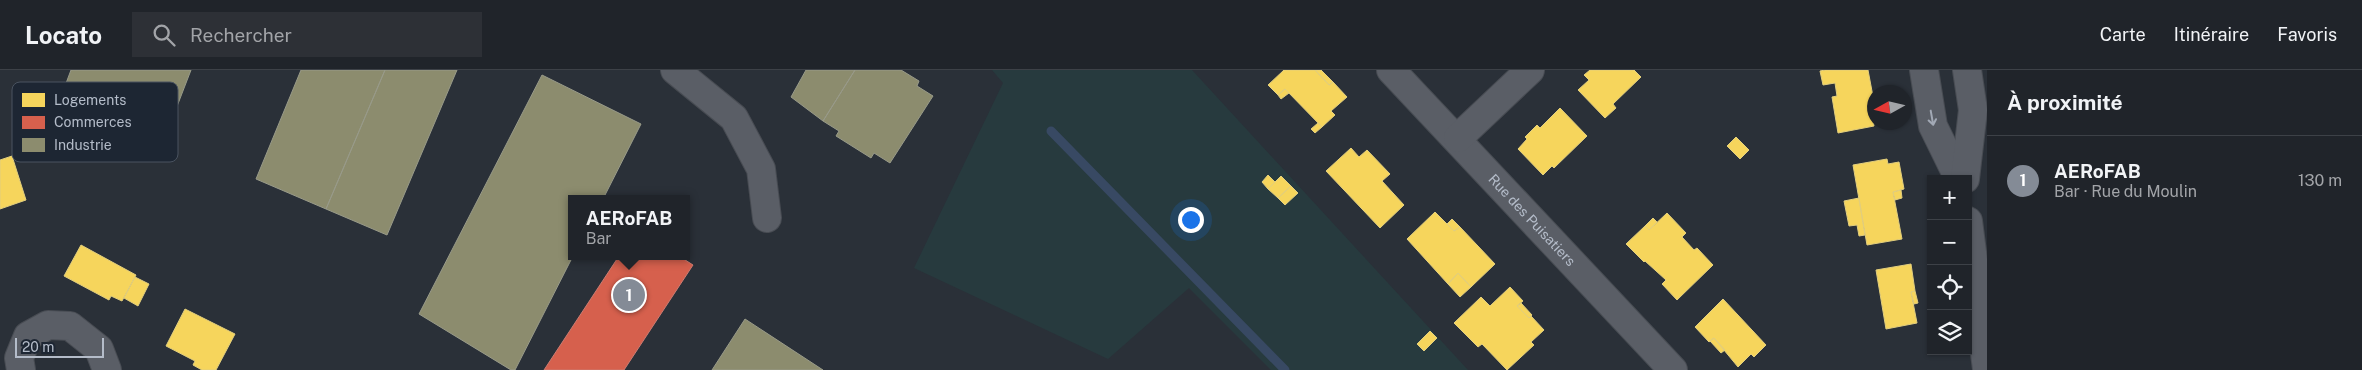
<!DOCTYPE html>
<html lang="fr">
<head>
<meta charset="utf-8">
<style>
	:root { --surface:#20242a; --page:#2d3036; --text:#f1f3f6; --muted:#a2a4a8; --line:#3d4147; --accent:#848b96 }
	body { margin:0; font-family:"Public Sans",sans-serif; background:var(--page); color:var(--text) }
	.controls { position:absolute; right:15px; bottom:15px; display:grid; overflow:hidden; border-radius:0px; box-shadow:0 1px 4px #0004 }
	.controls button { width:45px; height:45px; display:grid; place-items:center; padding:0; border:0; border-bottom:1px solid var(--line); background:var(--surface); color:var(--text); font:25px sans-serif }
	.compass { position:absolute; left:1867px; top:15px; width:45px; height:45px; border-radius:50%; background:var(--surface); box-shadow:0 1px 4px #0004; rotate:262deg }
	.scale { position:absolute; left:15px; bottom:12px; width:89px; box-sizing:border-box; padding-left:5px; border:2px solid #b4bcc9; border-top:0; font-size:14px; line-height:18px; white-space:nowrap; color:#b4bcc9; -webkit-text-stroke:4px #1d2633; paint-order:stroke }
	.you { position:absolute; left:1190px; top:149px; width:18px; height:18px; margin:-12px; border:4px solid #fff; border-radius:50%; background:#1a73e8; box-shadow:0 0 0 8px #1a73e833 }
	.badge { display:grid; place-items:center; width:32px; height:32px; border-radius:50%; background:var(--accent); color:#fff; font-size:16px; font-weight:700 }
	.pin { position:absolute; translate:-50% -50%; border:2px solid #fff; box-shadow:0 1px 5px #0006 }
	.popup { position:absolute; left:568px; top:125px; width:122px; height:65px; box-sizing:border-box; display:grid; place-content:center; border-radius:0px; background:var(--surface); filter:drop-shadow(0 1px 4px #0005); font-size:16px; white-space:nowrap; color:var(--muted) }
	.popup b { font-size:19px; color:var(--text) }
	.popup::after { content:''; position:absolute; left:50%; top:100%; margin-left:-10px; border:10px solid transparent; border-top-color:var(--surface) }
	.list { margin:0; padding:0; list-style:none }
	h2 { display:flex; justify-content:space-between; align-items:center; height:65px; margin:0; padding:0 20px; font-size:21px }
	h2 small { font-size:16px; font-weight:400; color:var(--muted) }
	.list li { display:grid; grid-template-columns:32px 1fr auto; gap:15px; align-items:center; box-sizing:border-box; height:90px; padding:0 20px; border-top:1px solid var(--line) }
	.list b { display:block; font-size:19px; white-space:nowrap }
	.list p { margin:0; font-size:16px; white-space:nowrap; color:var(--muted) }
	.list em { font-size:16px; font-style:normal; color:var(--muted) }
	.icon { flex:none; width:28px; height:28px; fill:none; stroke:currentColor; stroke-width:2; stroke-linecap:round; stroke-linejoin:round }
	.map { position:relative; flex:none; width:1987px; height:300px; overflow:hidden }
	header { display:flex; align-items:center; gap:30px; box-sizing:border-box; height:70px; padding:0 25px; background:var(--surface); border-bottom:1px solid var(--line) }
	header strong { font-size:24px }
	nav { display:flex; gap:28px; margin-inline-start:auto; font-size:18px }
	.search { width:350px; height:45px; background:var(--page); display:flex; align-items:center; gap:12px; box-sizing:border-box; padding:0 18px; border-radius:0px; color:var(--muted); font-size:19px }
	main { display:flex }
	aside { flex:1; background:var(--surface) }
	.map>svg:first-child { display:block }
	.green { fill:#273a3e }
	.homes { fill:#f6d55c; stroke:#e2ce7d }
	.shops { fill:#d6604d; stroke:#cc7c72 }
	.industry { fill:#8c8c6e; stroke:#989a89 }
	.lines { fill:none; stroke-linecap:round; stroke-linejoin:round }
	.stream { stroke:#384963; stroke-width:9 }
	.minor-casing { stroke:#484c53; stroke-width:30 }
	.minor { stroke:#5a5e66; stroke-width:28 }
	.oneway { stroke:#a2a9b5 }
	.labels { text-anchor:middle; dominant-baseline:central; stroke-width:5; stroke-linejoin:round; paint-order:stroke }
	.street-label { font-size:14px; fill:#b4bcc9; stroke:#1d2633 }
	.key { fill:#1d2633; stroke:#4a5360; stroke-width:1 }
	.key-label { font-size:14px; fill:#b4bcc9 }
</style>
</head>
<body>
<header>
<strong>Locato</strong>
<div class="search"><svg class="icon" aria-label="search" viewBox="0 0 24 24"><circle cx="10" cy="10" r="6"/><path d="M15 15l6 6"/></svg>Rechercher</div>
<nav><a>Carte</a><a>Itinéraire</a><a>Favoris</a></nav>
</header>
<main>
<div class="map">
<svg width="1987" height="300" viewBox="0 0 1987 300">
	<rect width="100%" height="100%" fill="#2a3038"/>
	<path class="green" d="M 992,0 L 1192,0 L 1468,300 L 1271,300 L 1189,218 L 1108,289 L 914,198 L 1003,13 Z"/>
	<path class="homes" d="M 1284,0 L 1315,0 L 1329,15 L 1333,12 L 1347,27 L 1331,41 L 1335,45 L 1322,57 L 1285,19 L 1278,25 L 1268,15 Z
		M 1315,0 L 1321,0 L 1333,12 L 1329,15 Z
		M 1590,0 L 1634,0 L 1641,7 L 1613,34 L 1616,38 L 1605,48 L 1578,20 L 1589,10 L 1584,5 Z
		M 1825,0 L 1868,0 L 1874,32 L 1870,33 L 1874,56 L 1838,63 L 1832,27 L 1837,26 L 1835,13 L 1823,15 L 1820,1 Z
		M 1285,19 L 1289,23 L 1281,29 L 1278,25 Z
		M 1560,38 L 1587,66 L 1554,98 L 1552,96 L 1543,105 L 1518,79 L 1527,69 L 1525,67 L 1537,55 L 1540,58 Z
		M 1318,53 L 1322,57 L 1315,63 L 1311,59 Z
		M 1736,67 L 1749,80 L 1740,89 L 1727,76 Z
		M 1351,78 L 1359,87 L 1367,80 L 1390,104 L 1382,111 L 1404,135 L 1380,158 L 1326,101 Z
		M 12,86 L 26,130 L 0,139 L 0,90 Z
		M 1887,89 L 1888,94 L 1899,92 L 1904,119 L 1893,122 L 1902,169 L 1867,175 L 1853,95 Z
		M 1268,105 L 1275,112 L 1268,119 L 1262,112 Z
		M 1281,106 L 1291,116 L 1278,128 L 1268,119 Z
		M 1291,116 L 1298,123 L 1285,135 L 1278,128 Z
		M 1901,120 L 1902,128 L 1895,130 L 1893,122 Z
		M 1859,128 L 1865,165 L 1859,166 L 1857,155 L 1849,156 L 1844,131 Z
		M 1435,142 L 1454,161 L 1460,157 L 1495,194 L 1471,217 L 1458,203 L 1448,214 L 1407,169 Z
		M 1667,143 L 1686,163 L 1682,167 L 1694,180 L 1697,178 L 1713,195 L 1677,230 L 1662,214 L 1666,210 L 1645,191 L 1644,192 L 1626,174 L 1645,156 L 1649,160 Z
		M 1653,148 L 1657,152 L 1649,160 L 1645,156 Z
		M 1452,149 L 1460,157 L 1454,161 L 1447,154 Z
		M 81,175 L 136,205 L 122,231 L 111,226 L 109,230 L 64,206 Z
		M 1911,194 L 1915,221 L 1911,222 L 1917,253 L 1886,259 L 1876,200 Z
		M 1458,203 L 1471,217 L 1460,227 L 1448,214 Z
		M 135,207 L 149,214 L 138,236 L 124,228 Z
		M 1510,217 L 1523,231 L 1517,236 L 1529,248 L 1531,246 L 1544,260 L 1531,272 L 1534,275 L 1507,300 L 1482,274 L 1478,277 L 1454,253 L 1481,227 L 1490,236 Z
		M 1915,221 L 1918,233 L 1914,234 L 1911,222 Z
		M 1723,229 L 1766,275 L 1754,287 L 1751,284 L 1738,297 L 1714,268 L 1709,272 L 1695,257 Z
		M 1521,233 L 1532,245 L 1529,248 L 1517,236 Z
		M 185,239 L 235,264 L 216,300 L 202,300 L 193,295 L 195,291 L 166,276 Z
		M 1430,261 L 1437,268 L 1424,281 L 1417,274 Z
		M 1714,268 L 1725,280 L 1721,283 L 1710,271 Z"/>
	<path class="shops" d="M 619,186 L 679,186 L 693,195 L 624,300 L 544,300 Z"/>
	<path class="industry" d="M 71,0 L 191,0 L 166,65 L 62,24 Z
		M 301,0 L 385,0 L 326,139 L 256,109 Z
		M 385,0 L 457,0 L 387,165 L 326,139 Z
		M 806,0 L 855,0 L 823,51 L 791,27 Z
		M 855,0 L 901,0 L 919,11 L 917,16 L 933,26 L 890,93 L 874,83 L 871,88 L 836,66 L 839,61 L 823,51 Z
		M 542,5 L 641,54 L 603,129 L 572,129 L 572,186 L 573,186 L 515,300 L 511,300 L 419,244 Z
		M 745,249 L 823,300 L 712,300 Z"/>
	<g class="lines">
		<path class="stream" d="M 1051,61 L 1285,300"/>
		<g class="minor-casing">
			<g id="minor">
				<path d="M 675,0 L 734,48 L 761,99 L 767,148"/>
				<path id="s1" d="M 1391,0 L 1673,300"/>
				<path d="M 1924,0 L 1933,56 L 1959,109"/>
				<path d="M 1458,68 L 1530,0"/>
				<path d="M 1965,109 L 1973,40 L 1967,0"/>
				<path d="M 1968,151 L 1987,299"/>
				<path d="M 21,300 L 19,288 L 28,266 L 48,255 L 70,256 L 99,279 L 107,300"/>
			</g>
		</g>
		<use href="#minor" class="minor"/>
	</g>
	<defs><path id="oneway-shaft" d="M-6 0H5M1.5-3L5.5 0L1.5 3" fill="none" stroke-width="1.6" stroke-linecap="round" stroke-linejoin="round" transform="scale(1.25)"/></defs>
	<use class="oneway" href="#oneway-shaft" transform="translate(1932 48) rotate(80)"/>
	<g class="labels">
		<g class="street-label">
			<text stroke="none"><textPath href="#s1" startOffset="206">Rue des Puisatiers</textPath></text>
		</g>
	</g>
	<rect x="12" y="12" width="166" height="80" rx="8" class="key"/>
	<rect x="22" y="23" width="23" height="14" fill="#f6d55c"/>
	<rect x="22" y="46" width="23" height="13" fill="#d6604d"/>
	<rect x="22" y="68" width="23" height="14" fill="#8c8c6e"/>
	<g class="key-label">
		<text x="54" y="35">Logements</text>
		<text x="54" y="57">Commerces</text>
		<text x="54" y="80">Industrie</text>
	</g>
</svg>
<div class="controls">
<button>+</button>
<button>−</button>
<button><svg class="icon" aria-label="locate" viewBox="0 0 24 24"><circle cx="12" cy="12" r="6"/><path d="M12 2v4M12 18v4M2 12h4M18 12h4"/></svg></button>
<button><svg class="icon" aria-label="layers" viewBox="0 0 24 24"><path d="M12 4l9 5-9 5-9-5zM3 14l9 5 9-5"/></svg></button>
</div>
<svg class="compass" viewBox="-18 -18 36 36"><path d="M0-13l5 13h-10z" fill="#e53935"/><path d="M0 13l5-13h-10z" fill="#a2a4a8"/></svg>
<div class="scale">20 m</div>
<div class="you"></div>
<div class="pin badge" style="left:629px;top:225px">1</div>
<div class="popup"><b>AERoFAB</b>Bar</div>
</div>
<aside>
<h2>À proximité<small></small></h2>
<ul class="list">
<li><span class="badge">1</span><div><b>AERoFAB</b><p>Bar · Rue du Moulin</p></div><em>130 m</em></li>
</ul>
</aside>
</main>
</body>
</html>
